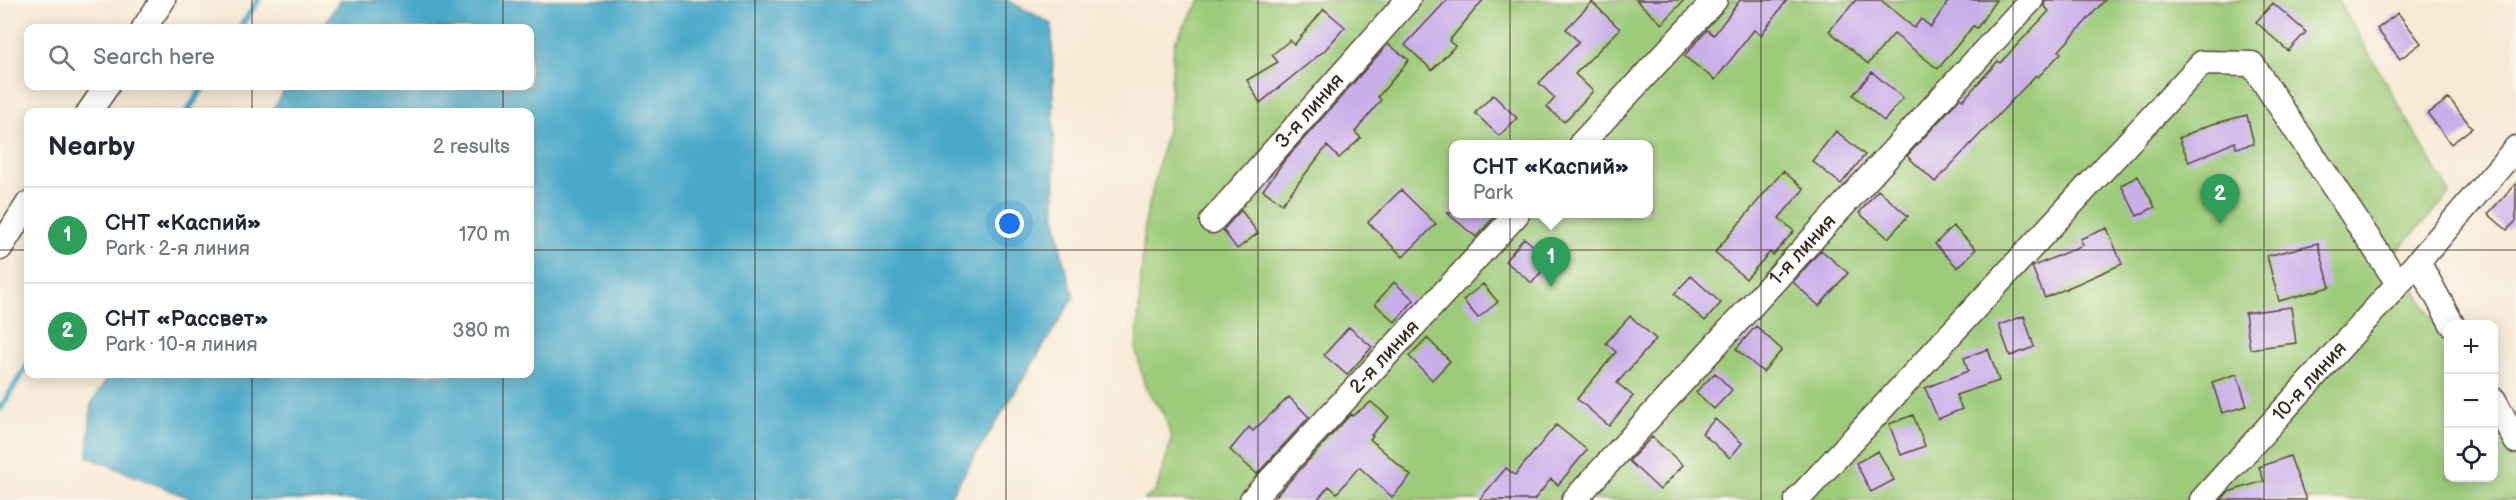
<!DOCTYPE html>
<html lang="en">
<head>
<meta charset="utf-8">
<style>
	:root { --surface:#fff; --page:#f2f2f3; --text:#1f2937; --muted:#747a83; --line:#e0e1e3; --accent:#db2777 }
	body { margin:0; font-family:"Balsamiq Sans",sans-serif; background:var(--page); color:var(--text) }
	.controls { position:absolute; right:18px; bottom:18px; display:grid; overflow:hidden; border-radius:12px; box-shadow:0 3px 15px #0003 }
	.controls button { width:54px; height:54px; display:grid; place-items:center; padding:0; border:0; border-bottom:2px solid var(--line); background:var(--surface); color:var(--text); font:30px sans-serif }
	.you { position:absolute; left:1010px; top:224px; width:21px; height:21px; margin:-15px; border:4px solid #fff; border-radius:50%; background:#1a73e8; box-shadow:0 0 0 9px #1a73e833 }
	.badge { display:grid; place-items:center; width:39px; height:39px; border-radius:50%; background:var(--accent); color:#fff; font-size:20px; font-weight:700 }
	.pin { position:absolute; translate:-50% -50px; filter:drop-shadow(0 2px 3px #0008) }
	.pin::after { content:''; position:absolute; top:32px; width:21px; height:18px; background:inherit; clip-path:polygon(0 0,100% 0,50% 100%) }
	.popup { position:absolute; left:1449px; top:140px; width:204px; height:78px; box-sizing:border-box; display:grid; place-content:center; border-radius:12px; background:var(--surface); filter:drop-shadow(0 2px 4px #0005); font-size:20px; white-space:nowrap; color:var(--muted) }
	.popup b { font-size:22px; color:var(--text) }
	.popup::after { content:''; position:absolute; left:50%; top:100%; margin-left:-12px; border:12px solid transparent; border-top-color:var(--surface) }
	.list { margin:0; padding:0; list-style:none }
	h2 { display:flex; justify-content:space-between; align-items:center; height:78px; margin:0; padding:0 24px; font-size:26px }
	h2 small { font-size:20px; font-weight:400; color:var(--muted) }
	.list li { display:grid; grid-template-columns:39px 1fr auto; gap:18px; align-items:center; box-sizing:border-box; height:96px; padding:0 24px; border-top:2px solid var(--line) }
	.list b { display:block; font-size:22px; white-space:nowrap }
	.list p { margin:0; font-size:20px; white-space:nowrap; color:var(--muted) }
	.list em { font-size:20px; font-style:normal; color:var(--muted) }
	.icon { flex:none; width:33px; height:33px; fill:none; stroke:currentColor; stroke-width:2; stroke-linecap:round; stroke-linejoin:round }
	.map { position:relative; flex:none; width:2516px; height:500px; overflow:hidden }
	.search { position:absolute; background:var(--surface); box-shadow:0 3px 15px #0003; left:24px; top:24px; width:510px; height:66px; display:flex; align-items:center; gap:15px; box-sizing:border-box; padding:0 21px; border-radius:12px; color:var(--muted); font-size:22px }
	.panel { position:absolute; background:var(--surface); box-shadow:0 3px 15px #0003; left:24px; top:108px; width:510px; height:270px; border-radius:12px }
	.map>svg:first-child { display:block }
	.green { fill:#9dcb79; stroke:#6c7a4c; stroke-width:1.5; fill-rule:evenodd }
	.water { fill:#4aa9c9; stroke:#426a74; stroke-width:1.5 }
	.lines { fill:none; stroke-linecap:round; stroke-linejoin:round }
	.stream { stroke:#4aa9c9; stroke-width:6 }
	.building { fill:#c9aeea }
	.minor-casing { stroke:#574739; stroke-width:27 }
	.minor { stroke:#fff; stroke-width:24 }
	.grid { fill:none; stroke:#3b2a1e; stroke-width:1.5; stroke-opacity:0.55 }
	.labels { text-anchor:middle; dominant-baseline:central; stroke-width:4.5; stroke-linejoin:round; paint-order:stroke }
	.street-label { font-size:20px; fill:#3b2a1e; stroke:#fbf7ec }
</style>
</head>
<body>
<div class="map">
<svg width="2516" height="500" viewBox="0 0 2516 500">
	<rect width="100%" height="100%" fill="#fbf7ec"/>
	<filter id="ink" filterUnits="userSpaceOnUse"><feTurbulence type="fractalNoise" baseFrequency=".0167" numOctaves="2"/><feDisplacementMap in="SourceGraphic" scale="12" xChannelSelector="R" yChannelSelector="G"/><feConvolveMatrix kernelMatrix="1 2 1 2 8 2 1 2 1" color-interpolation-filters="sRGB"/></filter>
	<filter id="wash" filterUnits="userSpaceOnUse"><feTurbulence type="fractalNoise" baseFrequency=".008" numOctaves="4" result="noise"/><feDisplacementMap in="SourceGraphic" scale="24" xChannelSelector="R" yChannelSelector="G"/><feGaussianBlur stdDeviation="1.35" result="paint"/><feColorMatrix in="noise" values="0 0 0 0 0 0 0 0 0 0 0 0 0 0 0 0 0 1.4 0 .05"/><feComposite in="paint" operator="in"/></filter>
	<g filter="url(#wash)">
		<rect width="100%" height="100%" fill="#f7e9d4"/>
		<path class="green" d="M 1200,0 L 2338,0 L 2450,194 L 2394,254 L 2448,346 L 2448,478 L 2494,478 L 2494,421 L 2516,459 L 2516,500 L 1144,500 L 1156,491 L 1172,439 L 1164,415 L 1145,387 L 1136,351 L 1145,222 L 1168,125 L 1174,43 ZM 1454,144 L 1648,144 L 1648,214 L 1454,214 Z"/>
		<path class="water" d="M 340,0 L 1007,0 L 1052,24 L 1055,211 L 1063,260 L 1074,297 L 948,500 L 194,500 L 88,457 L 91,404 L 110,374 L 530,374 L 530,112 L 271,112 L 287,86 L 530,86 L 530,28 L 322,28 Z"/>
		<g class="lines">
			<path class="stream" d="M 240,28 L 258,0
				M 187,112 L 204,86
				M 0,409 L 28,364"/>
		</g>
		<g id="blocks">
			<path class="building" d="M 1447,0 L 1483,0 L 1449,41 L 1455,46 L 1432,70 L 1405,45 Z
				M 1636,0 L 1684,0 L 1662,24 Z
				M 1740,0 L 1787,0 L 1761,35 L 1754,30 L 1715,80 L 1684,56 L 1707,30 L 1714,35 Z
				M 1856,0 L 1881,0 L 1914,28 L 1921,19 L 1931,27 L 1949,0 L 1996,0 L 1977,28 L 1973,26 L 1938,69 L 1894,34 L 1868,64 L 1829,31 Z
				M 2045,0 L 2105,0 L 2059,51 L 2061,53 L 2038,77 L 2036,75 L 1935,182 L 1907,156 L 1960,98 L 1963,100 L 1998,61 L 2000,63 L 2049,11 L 2044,6 Z
				M 1592,2 L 1620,29 L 1575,74 L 1593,91 L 1564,122 L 1547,107 L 1555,98 L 1539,83 L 1579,42 L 1566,29 Z
				M 2273,3 L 2306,32 L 2288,51 L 2256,22 Z
				M 1324,9 L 1345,27 L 1325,50 L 1260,103 L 1247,80 L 1278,62 L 1272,55 L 1290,40 L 1294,45 Z
				M 2398,13 L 2421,43 L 2400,59 L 2377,29 Z
				M 1388,44 L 1409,60 L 1378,97 L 1381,100 L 1355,132 L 1361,138 L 1339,158 L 1327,146 L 1282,204 L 1263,190 L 1284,161 Z
				M 1872,72 L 1903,98 L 1884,121 L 1853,95 Z
				M 1493,95 L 1517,118 L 1499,136 L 1475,113 Z
				M 2449,98 L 2472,128 L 2451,144 L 2428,114 Z
				M 2247,115 L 2254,144 L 2236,148 L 2235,142 L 2189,162 L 2179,138 L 2209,125 Z
				M 1836,131 L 1865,155 L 1841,184 L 1812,161 Z
				M 1783,171 L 1804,189 L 1779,218 L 1794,231 L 1773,255 L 1770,252 L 1746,279 L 1715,252 Z
				M 2138,176 L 2155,207 L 2137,216 L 2121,185 Z
				M 2516,183 L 2516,221 L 2507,230 L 2488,214 Z
				M 1401,190 L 1436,224 L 1403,257 L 1368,222 Z
				M 1878,190 L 1908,216 L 1888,238 L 1859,213 Z
				M 1241,210 L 1258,233 L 1237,249 L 1223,230 Z
				M 1447,213 L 1498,213 L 1476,237 Z
				M 1953,226 L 1976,249 L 1958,268 L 1935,244 Z
				M 2107,228 L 2122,264 L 2045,298 L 2032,267 L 2083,245 L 2080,239 Z
				M 1524,238 L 1551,260 L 1532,283 L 1505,261 Z
				M 2318,243 L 2330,287 L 2279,301 L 2267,256 Z
				M 1821,250 L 1848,273 L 1819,306 L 1793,282 Z
				M 1691,276 L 1721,303 L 1705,321 L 1674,294 Z
				M 1394,282 L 1414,300 L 1395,322 L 1375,304 Z
				M 1483,284 L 1498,302 L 1478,318 L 1463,300 Z
				M 2291,307 L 2296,343 L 2250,349 L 2245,313 Z
				M 1630,316 L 1656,339 L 1617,383 L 1633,396 L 1609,426 L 1577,399 L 1616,352 L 1606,343 Z
				M 2024,316 L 2034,347 L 2010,356 L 1999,325 Z
				M 1756,326 L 1782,350 L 1763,372 L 1736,349 Z
				M 1349,327 L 1372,347 L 1347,375 L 1324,355 Z
				M 1427,338 L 1450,361 L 1432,380 L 1409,356 Z
				M 1988,349 L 1999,381 L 1956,395 L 1962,409 L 1938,419 L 1925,388 L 1968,371 L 1964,358 Z
				M 1715,373 L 1732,390 L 1714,409 L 1696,392 Z
				M 2237,374 L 2247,406 L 2222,413 L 2212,382 Z
				M 1289,397 L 1309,417 L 1257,474 L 1230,450 L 1249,427 L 1253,431 Z
				M 1371,402 L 1389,417 L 1371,435 L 1373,436 L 1370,439 L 1411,476 L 1392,497 L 1359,467 L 1337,493 L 1329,486 L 1317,500 L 1278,500 L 1275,497 L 1351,414 L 1352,416 Z
				M 1913,415 L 1925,446 L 1901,455 L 1889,424 Z
				M 1715,419 L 1742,443 L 1730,458 L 1702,433 Z
				M 1556,425 L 1587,450 L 1558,485 L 1551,479 L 1534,500 L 1479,500 L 1506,468 L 1515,475 Z
				M 1652,437 L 1683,465 L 1660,490 L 1629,461 Z
				M 1878,451 L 1894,480 L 1871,492 L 1856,463 Z
				M 2290,456 L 2306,500 L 2221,500 L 2228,492 L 2264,481 L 2259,467 Z"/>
		</g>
	</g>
	<g filter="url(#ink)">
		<use href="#blocks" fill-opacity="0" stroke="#574739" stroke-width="1.5"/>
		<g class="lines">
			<g class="minor-casing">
				<g id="minor">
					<path d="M 144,28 L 163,0"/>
					<path d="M 89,112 L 107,86"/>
					<path d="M 1581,144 L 1715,0"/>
					<path id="s1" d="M 1212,221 L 1408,0"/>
					<path d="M 0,248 L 28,204"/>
					<path d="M 2418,262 L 2452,324"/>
					<path d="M 2494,400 L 2516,441"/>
					<path id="s2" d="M 1252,500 L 1517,214"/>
					<path id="s3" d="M 1574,500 L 2031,0"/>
					<path d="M 1797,500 L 2202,63 L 2252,64 L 2398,283"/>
					<path id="s4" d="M 2202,500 L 2418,262 L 2516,148"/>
				</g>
			</g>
			<use href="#minor" class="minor"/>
		</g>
	</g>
	<path class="grid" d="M 252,0 L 252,28M 503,0 L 503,28M 755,0 L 755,500M 1006,0 L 1006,500M 1258,0 L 1258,500M 1510,0 L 1510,500M 1761,0 L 1761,500M 2013,0 L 2013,500M 2264,0 L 2264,500M 252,86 L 252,112M 503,86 L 503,112M 0,250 L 28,250M 530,250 L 2516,250M 252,374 L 252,500M 503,374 L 503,500"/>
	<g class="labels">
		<g class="street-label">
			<text stroke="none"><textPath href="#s1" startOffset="147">3-я линия</textPath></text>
			<text stroke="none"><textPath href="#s3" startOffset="339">1-я линия</textPath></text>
			<text stroke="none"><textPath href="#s2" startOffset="195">2-я линия</textPath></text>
			<text stroke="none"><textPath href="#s4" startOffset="160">10-я линия</textPath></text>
		</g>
	</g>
</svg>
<div class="controls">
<button>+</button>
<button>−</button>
<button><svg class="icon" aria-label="locate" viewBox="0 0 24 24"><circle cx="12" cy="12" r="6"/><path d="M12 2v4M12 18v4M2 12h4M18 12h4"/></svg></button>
</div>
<div class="you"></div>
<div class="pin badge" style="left:1551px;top:287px;background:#2e9e5b">1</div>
<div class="popup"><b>СНТ «Каспий»</b>Park</div>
<div class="pin badge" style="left:2220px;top:224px;background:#2e9e5b">2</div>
<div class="search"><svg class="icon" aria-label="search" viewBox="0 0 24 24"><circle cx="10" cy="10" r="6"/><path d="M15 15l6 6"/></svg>Search here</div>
<section class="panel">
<h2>Nearby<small>2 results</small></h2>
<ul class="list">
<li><span class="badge" style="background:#2e9e5b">1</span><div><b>СНТ «Каспий»</b><p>Park · 2-я линия</p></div><em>170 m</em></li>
<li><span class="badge" style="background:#2e9e5b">2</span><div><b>СНТ «Рассвет»</b><p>Park · 10-я линия</p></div><em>380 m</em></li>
</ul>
</section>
</div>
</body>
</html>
